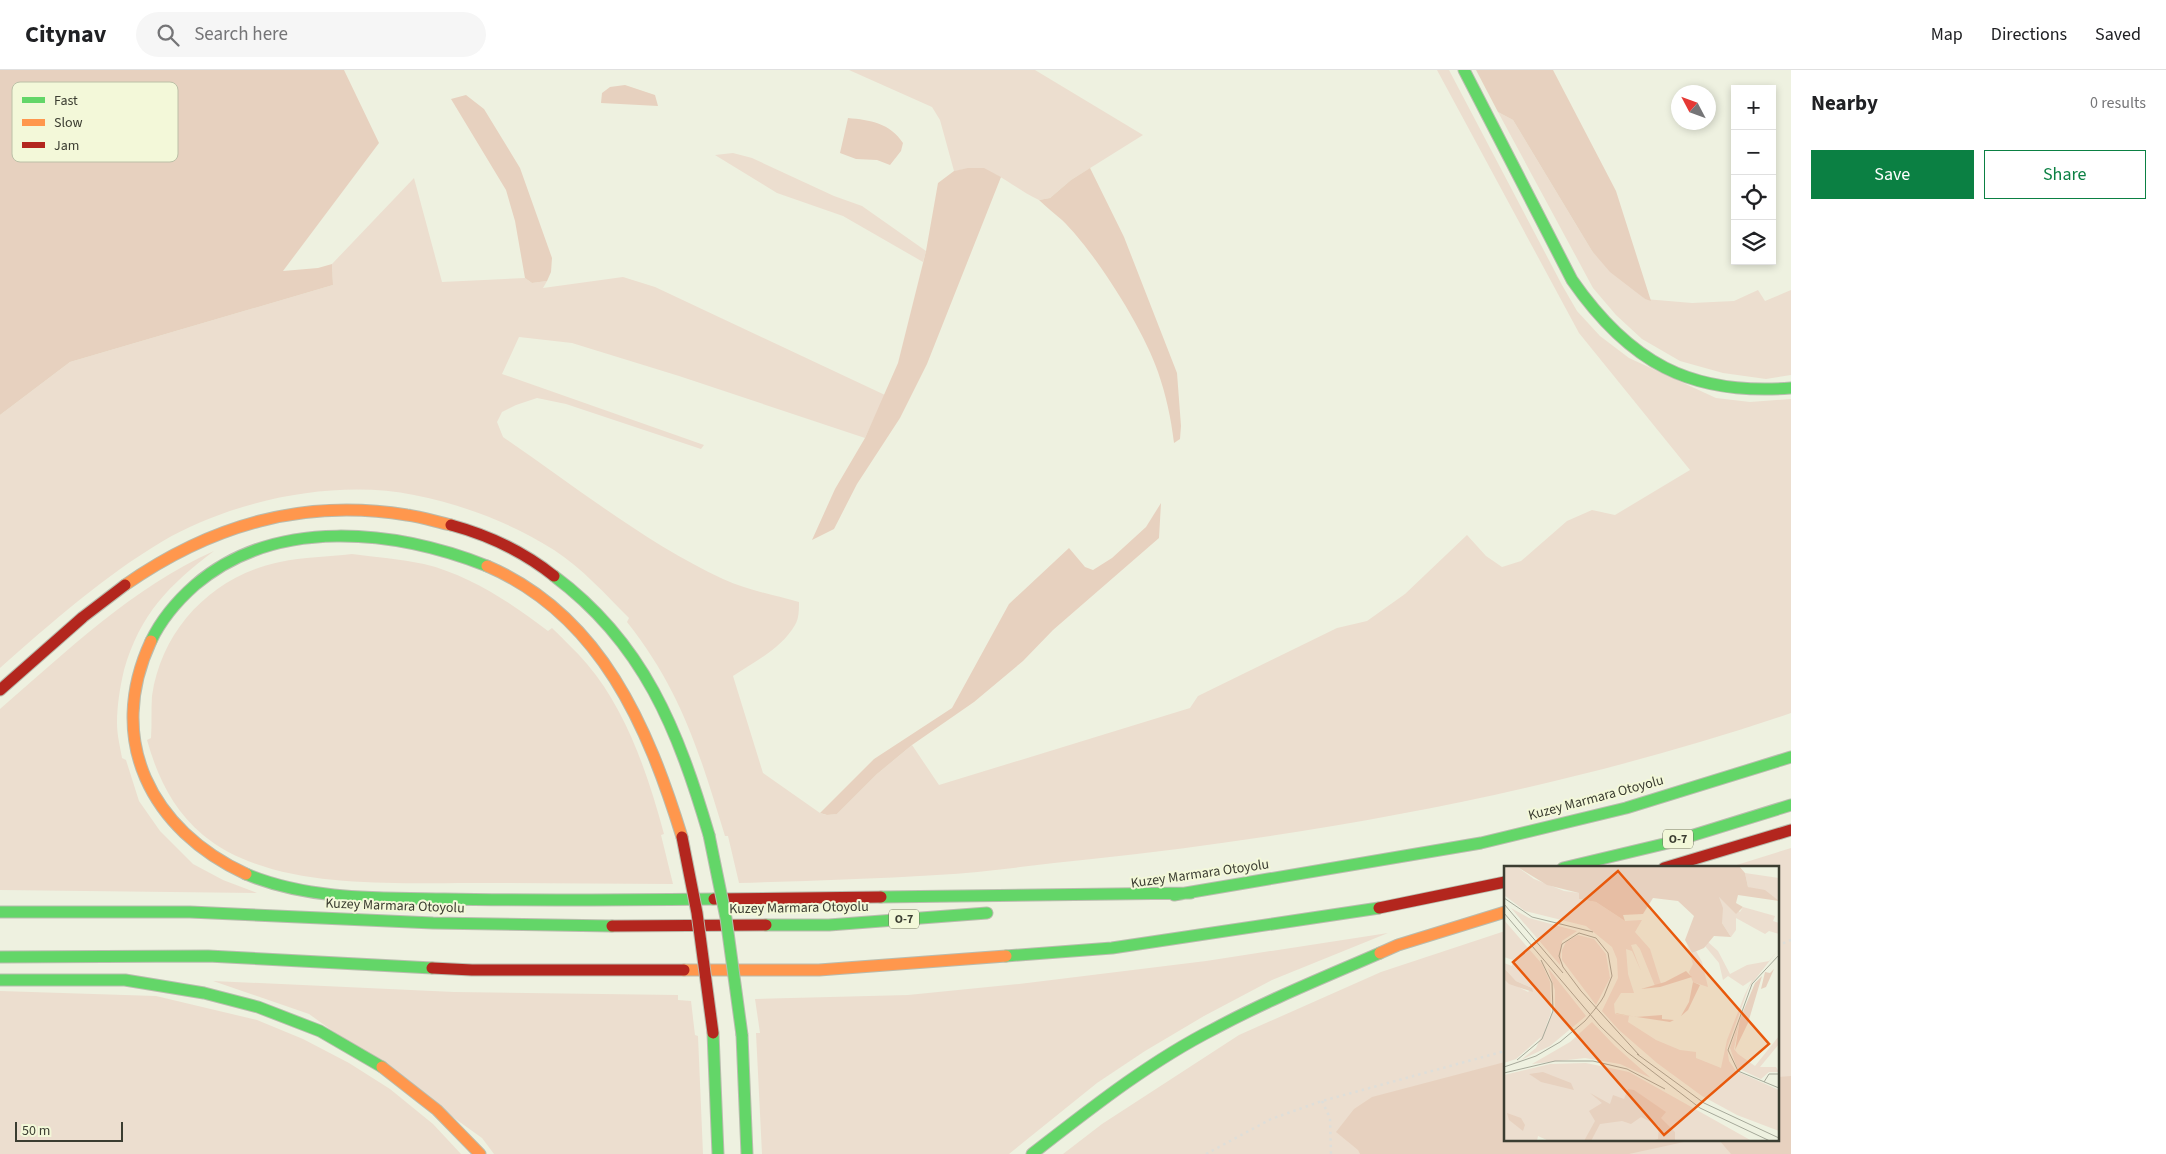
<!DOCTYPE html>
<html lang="en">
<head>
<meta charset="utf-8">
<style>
	:root { --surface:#fff; --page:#f6f6f6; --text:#202124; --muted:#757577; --line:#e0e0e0; --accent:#0b8043 }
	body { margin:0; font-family:"Source Sans 3",sans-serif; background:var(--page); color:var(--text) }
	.controls { position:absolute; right:15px; top:15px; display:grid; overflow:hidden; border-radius:0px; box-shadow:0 2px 8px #0003 }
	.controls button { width:45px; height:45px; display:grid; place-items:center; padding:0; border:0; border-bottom:1px solid var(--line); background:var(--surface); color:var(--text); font:25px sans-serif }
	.compass { position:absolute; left:1671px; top:15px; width:45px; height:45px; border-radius:50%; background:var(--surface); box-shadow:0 2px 8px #0003; rotate:311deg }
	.scale { position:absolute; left:15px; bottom:12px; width:108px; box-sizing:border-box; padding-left:5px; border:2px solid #3b3d31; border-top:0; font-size:14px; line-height:18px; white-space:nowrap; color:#3b3d31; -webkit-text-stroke:4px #f3f8d9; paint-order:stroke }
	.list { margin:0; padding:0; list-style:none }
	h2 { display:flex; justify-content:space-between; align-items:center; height:65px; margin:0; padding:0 20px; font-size:21px }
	h2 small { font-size:16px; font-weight:400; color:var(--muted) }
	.actions { display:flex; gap:10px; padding:15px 20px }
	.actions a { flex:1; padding:11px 0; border:1px solid var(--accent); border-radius:0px; text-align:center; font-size:18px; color:var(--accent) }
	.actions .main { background:var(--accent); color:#fff }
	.icon { flex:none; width:28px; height:28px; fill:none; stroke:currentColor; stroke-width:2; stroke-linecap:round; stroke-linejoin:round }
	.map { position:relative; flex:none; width:1791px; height:1084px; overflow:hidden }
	header { display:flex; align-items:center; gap:30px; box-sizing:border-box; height:70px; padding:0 25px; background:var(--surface); border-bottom:1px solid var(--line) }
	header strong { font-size:24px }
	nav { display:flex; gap:28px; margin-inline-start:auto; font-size:18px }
	.search { width:350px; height:45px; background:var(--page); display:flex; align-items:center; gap:12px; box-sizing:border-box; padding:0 18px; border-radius:28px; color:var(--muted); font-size:19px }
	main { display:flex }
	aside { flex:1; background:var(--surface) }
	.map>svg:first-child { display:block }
	.green { fill:#ecdecf }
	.forest { fill:#e7d1bf }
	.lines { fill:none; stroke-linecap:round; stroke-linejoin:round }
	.fast-casing { stroke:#b9bcae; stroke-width:13 }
	.slow-casing { stroke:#b9bcae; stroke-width:13 }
	.jam-casing { stroke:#b9bcae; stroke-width:13 }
	.path { stroke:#deded9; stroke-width:2.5; stroke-dasharray:2.5 4; stroke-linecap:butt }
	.fast { stroke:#63d668; stroke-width:11 }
	.slow { stroke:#ff974d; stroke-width:11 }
	.jam { stroke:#b3261e; stroke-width:11 }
	.fast-bridge-casing { stroke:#b9bcae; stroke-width:13; stroke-linecap:butt }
	.jam-bridge-casing { stroke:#b9bcae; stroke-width:13; stroke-linecap:butt }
	.fast-bridge { stroke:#63d668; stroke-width:11 }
	.jam-bridge { stroke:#b3261e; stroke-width:11 }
	.labels { text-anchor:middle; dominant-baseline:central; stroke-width:4; stroke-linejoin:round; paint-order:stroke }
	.shield { fill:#f3f8d9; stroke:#727563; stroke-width:1 }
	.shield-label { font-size:12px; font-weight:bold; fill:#3b3d31 }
	.street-label { font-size:14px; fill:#3b3d31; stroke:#f3f8d9 }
	.inset-road { fill:none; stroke:#a6a99a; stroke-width:1 }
	.view { fill:#e8590c; fill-opacity:0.15; stroke:#e8590c; stroke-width:2.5 }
	.inset-edge { fill:none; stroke:#3b3d31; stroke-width:2.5 }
	.key { fill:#f3f8d9; stroke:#bcc0a7; stroke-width:1 }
	.key-label { font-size:14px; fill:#3b3d31 }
</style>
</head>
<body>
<header>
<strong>Citynav</strong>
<div class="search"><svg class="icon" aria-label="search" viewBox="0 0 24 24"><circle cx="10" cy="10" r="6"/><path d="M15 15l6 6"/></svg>Search here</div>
<nav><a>Map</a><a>Directions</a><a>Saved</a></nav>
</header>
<main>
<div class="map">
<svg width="1791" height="1084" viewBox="0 0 1791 1084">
	<rect width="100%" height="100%" fill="#eef1e0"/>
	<path class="green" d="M 849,0 L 1035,0 L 1143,65 L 1071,110 L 1050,128 L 1039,130 C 1005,114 995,92 954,101 L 940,50 L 932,37 Z
		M 1437,0 L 1449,0 L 1562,215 L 1577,241 L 1600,266 L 1629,288 L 1716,328 L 1750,332 L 1791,329 L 1791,643 C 1568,719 1326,764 1092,789 C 1041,794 989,802 937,805 C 871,809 805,811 739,813 L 728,766 L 725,766 C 700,684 681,620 627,552 L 629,548 C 606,525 582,498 554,480 C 511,453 464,435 414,425 C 335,409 233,430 163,471 C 104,506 51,553 0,598 L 0,345 L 70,292 L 333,215 L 332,194 L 414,108 L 442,212 L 525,208 L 532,213 L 547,211 L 543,218 L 623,207 L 655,217 L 885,325 L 865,368 L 679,306 L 572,273 L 519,267 L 502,304 L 704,375 L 701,379 L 566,334 L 537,328 L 516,335 L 502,342 L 497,352 L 503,367 C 572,414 647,474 723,509 C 747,520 774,525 799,532 C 799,539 799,549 795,555 C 782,578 754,592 733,606 L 763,703 L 820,743 L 826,745 L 837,744 L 877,704 L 912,675 L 939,715 L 1190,638 L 1198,626 L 1337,558 L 1367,551 L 1405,524 L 1467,465 L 1486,486 L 1502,497 L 1521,491 L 1567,451 L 1592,440 L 1615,445 L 1690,400 L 1579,263 Z
		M 1498,42 L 1513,50 L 1592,181 L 1645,229 L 1692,233 L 1734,231 L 1758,220 L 1765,231 L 1791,220 L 1791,305 L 1766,309 L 1723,303 L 1680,291 L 1642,269 L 1616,245 L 1593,218 Z
		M 733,83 L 752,88 L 834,126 L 862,136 L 926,181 L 923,192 L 843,146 L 777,123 L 715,85 Z
		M 214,481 C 169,515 140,544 124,600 C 120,617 117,636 117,653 C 117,665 120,676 122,688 L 126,690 L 139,731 L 160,761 L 193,794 L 223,810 L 257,823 L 0,820 L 0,639 C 67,581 133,517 214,481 Z
		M 352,484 C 376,487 400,489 424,494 C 470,505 511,533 548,561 L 552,558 C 564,570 576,581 587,594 C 627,641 648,705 664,764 L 661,765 L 673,814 C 610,814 547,813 485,813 C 399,812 273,823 203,765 C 173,740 157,706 147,670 L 151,668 C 152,654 151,640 152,626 C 162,558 213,506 280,492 C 303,487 328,487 352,484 Z
		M 1791,778 L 1791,1084 L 1063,1084 L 1102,1054 L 1239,965 L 1381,902 L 1505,861 L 1505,1070 L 1777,1070 L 1777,798 L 1727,798 Z
		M 1388,863 L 1272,910 L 1204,946 L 1145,981 L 1097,1013 L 1009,1084 L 762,1084 L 756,963 L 760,963 L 755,929 L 908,925 L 1019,914 L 1206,891 Z
		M 213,911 L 454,922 L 678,925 L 678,930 L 691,931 L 695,965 L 698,966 L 703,1084 L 494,1084 L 482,1068 L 309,944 Z
		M 0,921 L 156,926 L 257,950 L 303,969 L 349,993 L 390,1019 L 433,1054 L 461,1084 L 0,1084 Z"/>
	<path class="forest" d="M 0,0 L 344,0 L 379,73 L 283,201 L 318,198 L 332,194 L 333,215 L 70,292 L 0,345 Z
		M 1476,0 L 1553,0 L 1616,121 L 1651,231 L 1645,229 L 1610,202 L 1592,181 L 1513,50 L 1498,42 Z
		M 625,15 L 655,25 L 658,36 L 601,33 L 602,23 L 610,17 Z
		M 466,25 L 484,39 L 520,98 L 552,188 L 551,202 L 547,211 L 532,213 L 525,208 L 515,151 L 506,120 L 451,29 Z
		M 848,48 C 870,50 890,53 903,73 L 901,81 L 890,95 L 877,90 L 856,89 L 840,83 Z
		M 968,98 L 984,98 L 1001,107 L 927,294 L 900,348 L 857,414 L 834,459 L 812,470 L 835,419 L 865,368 L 898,293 L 926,181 L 938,113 L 954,101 Z
		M 1090,98 L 1124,167 L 1177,303 L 1181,356 L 1180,369 L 1174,373 C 1171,348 1166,325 1158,302 C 1143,258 1095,182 1062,150 C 1054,143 1046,137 1039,130 L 1050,128 L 1071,110 Z
		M 1161,433 L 1159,468 L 1053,560 L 1023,591 L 974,632 L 912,675 L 877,704 L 837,744 L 827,745 L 820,743 L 874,689 L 952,638 L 1009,534 L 1069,478 L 1085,497 L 1093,500 L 1112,488 L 1146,457 Z
		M 1505,992 L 1505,1070 L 1693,1070 L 1629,1084 L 1360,1084 L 1358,1080 L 1336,1062 L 1354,1039 L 1372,1027 Z
		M 1791,1006 L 1791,1084 L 1731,1084 L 1719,1070 L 1777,1070 L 1777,1007 Z"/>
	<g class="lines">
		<g class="fast-casing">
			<path id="fast" d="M 1464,0 L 1572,210 C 1629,292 1690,326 1791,318
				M 554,506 C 644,573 678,660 709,765
				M 151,571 C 161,550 178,530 195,515 C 276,446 395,460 487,496
				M 1563,798 L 1668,773 L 1791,735
				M 246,804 C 307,830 380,828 444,829 C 534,831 624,830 714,829
				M 1174,825 L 1481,773 L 1626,738 L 1791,687
				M 881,827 L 1191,823
				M 0,842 L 190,842 L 433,853 L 612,856
				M 766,855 L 829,855 L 987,843
				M 1006,886 L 1112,878 L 1379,838
				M 0,887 L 208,886 L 432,898
				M 0,910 L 125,910 L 204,923 L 258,937 L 320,961 L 382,997
				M 713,963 L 718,1084
				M 742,965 L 747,1084
				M 1032,1084 C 1090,1039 1149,992 1214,959 C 1268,930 1325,907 1380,883"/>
		</g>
		<g class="slow-casing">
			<path id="slow" d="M 487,496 C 601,545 648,657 682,767
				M 125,515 C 211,455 303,428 407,445 C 422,447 437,452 451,455
				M 151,571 C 105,670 151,760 246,804
				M 1380,883 L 1398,875 L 1505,842
				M 684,900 L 819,900 L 1006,886
				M 382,997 L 437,1040 L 480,1084"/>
		</g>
		<g class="jam-casing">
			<path id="jam" d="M 451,455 C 488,465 525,483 554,506
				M 0,620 L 83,547 L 125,515
				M 1664,798 L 1791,760
				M 714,829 L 881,827
				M 1379,838 L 1505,812
				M 612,856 L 766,855
				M 432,898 L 472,900 L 684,900"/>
		</g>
		<path class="path" d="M 1777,876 L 1791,870
			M 1322,1031 L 1330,1048 L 1331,1084
			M 1206,1084 L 1271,1049 L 1322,1031 L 1505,981"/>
		<use href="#fast" class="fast"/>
		<use href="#slow" class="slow"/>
		<use href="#jam" class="jam"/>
		<g class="fast-bridge-casing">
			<path id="fast-bridge" d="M 709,765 L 726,848 L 742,965"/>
		</g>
		<g class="jam-bridge-casing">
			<path id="jam-bridge" d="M 682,767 L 697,843 L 713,963"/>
		</g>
		<use href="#fast-bridge" class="fast-bridge"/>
		<use href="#jam-bridge" class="jam-bridge"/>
	</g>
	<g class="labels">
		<g class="shield">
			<rect x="1663" y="759.5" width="30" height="19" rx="4"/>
			<rect x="889" y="839.5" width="30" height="19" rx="4"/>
		</g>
		<g class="shield-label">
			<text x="1678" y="769">O-7</text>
			<text x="904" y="849">O-7</text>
		</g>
		<g class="street-label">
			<text transform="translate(1596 728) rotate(-15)">Kuzey Marmara Otoyolu</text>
			<text transform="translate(1200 804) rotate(-8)">Kuzey Marmara Otoyolu</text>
			<text transform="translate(395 836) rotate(2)">Kuzey Marmara Otoyolu</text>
			<text transform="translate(799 838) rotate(-1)">Kuzey Marmara Otoyolu</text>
		</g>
	</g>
	<g transform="translate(1504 796)">
		<rect width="275" height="275" fill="#eef1e0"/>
		<path d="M 0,0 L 12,0 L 30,13 L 60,25 L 75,27 L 75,33 L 92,36 L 121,55 L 138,54 L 131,66 L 146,83 L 157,118 L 151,120 L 136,83 L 132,78 L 127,79 L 137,105 L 128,85 L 122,83 L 124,108 L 130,127 L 117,127 L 110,138 L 111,148 L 125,150 L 124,156 L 152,174 L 176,184 L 192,186 L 192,192 L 217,202 L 223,174 L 241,128 L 248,114 L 239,120 L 224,110 L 219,114 L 215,97 L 201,80 L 204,76 L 214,85 L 226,108 L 243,99 L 265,95 L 275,83 L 245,121 L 223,182 L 225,195 L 232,205 L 275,224 L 275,265 L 233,249 L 198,230 L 153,197 L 115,164 L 98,145 L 114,112 L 113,93 L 108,81 L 82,60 L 21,45 L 0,29 ZM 241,7 L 275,12 L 275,35 L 244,21 ZM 215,31 L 236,46 L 239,41 L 271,50 L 269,55 L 275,57 L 275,68 L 265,65 L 261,68 L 232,52 L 232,64 L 227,71 L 218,57 ZM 7,42 L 25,52 L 73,65 L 58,75 L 56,99 ZM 0,54 L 38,98 L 46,116 L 47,147 L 38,170 L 12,193 L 0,197 L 0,113 L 24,126 L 28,122 L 12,115 L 0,102 L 0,97 L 8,100 L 9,94 L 0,91 ZM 74,69 L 90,73 L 102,88 L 106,112 L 92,139 L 58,94 L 58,84 L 62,76 ZM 183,79 L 188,87 L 192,85 L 198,96 L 204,121 L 189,116 L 185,106 L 189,98 ZM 44,102 L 82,150 L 46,180 L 17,194 L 32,182 L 51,141 L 51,124 ZM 236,153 L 230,183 L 234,188 L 251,200 L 275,170 L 275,178 L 256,201 L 272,201 L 275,206 L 265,206 L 257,213 L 233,202 L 226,182 ZM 88,156 L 111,180 L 147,212 L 116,198 L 81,192 L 28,198 L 66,176 ZM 82,197 L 125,206 L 248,275 L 45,275 L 34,270 L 33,275 L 0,274 L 0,209 L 46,198 Z" fill="#ecdecf"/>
		<path d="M 12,0 L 235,0 L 241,7 L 244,21 L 261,24 L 275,35 L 234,29 L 232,37 L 239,41 L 232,48 L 215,31 L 219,42 L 218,57 L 227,71 L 210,70 L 200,82 L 188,87 L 181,74 L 190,50 L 174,35 L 149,32 L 139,48 L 119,49 L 121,55 L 92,36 L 75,33 L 75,27 L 43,19 ZM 0,102 L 12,115 L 28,122 L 29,126 L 5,118 L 0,113 ZM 270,103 L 262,121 L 257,123 L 261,106 L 266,107 ZM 182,105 L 188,111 L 156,121 L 137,123 L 161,116 ZM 258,110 L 244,157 L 231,184 L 236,153 L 251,117 ZM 189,116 L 196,119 L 184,144 L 177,150 L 185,136 ZM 111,147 L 132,151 L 158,149 L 158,153 L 170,154 L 166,156 L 113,148 ZM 39,206 L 67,217 L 70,224 L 37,216 L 25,208 ZM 124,223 L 130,224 L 162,246 L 157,252 L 171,266 L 171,274 L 147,275 L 154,273 L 155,260 L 137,251 L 127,258 L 118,255 L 96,258 L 87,275 L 80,275 L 91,255 L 85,245 L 98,237 L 86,227 L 106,238 L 109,229 L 120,233 ZM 3,247 L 17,252 L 21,259 L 19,265 L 5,254 Z" fill="#e7d1bf"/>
		<path class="inset-road" d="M 0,32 L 28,51 L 89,66M 0,38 L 59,107M 0,47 L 96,160 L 123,186 L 196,242 L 266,275M 275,89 L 248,118 L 224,184 L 234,205 L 275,222M 133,188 L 200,237 L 275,272M 13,194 L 38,173 L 49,145 L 48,117 L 37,94M 0,201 L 32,190 L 56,176 L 81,155 L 91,143 L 97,135 L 100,130 L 108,110 L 104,87 L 92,72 L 75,67 L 58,78 L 55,90 L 59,101 L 77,125 L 105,156 L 135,189M 0,207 L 51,195 L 89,195 L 123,203 L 161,223M 260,216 L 265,208 L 275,208"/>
		<path class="view" d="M 114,5 L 265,178 L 160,269 L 9,96 Z"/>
		<rect width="275" height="275" class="inset-edge"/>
	</g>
	<rect x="12" y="12" width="166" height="80" rx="8" class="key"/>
	<rect x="22" y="27" width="23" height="6" fill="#63d668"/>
	<rect x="22" y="49" width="23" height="7" fill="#ff974d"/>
	<rect x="22" y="72" width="23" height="6" fill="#b3261e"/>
	<g class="key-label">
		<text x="54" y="35">Fast</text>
		<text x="54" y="57">Slow</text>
		<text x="54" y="80">Jam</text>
	</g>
</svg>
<div class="controls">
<button>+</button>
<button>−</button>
<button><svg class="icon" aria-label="locate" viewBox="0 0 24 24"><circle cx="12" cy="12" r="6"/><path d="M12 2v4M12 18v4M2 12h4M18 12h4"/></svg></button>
<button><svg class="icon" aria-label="layers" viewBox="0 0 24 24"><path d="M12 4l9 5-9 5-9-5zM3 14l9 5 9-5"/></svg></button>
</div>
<svg class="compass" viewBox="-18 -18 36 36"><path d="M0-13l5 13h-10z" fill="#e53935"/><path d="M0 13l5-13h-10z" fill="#757577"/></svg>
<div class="scale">50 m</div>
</div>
<aside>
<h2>Nearby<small>0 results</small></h2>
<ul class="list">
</ul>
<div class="actions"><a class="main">Save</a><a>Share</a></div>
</aside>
</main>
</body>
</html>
